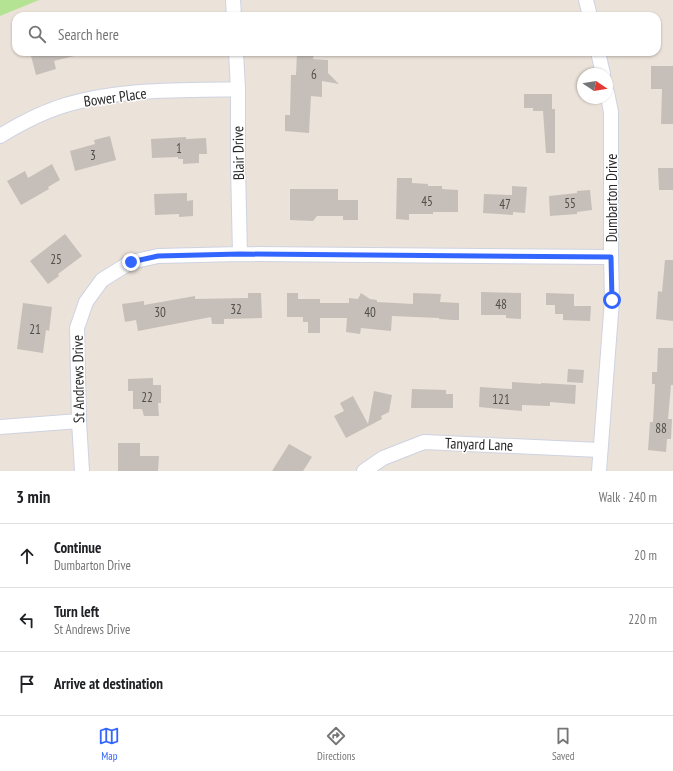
<!DOCTYPE html>
<html lang="en">
<head>
<meta charset="utf-8">
<style>
	:root { --surface:#fff; --page:#f6f6f6; --text:#202124; --muted:#757577; --line:#e0e0e0; --accent:#3266fe }
	body { margin:0; font-family:"PT Sans Narrow",sans-serif; background:var(--page); color:var(--text) }
	.compass { position:absolute; left:577px; top:68px; width:36px; height:36px; border-radius:50%; background:var(--surface); box-shadow:0 1px 3px #0004; rotate:102deg }
	.stop { position:absolute; width:12px; height:12px; margin:-9px; border:3px solid #3266fe; border-radius:50%; background:#fff }
	.stop.end { background:#3266fe; border-color:#fff; box-shadow:0 1px 4px #0008 }
	.list { margin:0; padding:0; list-style:none }
	h2 { display:flex; justify-content:space-between; align-items:center; height:52px; margin:0; padding:0 16px; font-size:17px }
	h2 small { font-size:13px; font-weight:400; color:var(--muted) }
	.list li { display:grid; grid-template-columns:26px 1fr auto; gap:12px; align-items:center; box-sizing:border-box; height:64px; padding:0 16px; border-top:1px solid var(--line) }
	.list b { display:block; font-size:15px; white-space:nowrap }
	.list p { margin:0; font-size:13px; white-space:nowrap; color:var(--muted) }
	.list em { font-size:13px; font-style:normal; color:var(--muted) }
	.icon { flex:none; width:22px; height:22px; fill:none; stroke:currentColor; stroke-width:2; stroke-linecap:round; stroke-linejoin:round }
	.map { position:relative; flex:none; width:673px; height:471px; overflow:hidden }
	.search { position:absolute; background:var(--surface); box-shadow:0 1px 3px #0004; left:12px; right:12px; top:12px; height:44px; display:flex; align-items:center; gap:10px; box-sizing:border-box; padding:0 14px; border-radius:12px; color:var(--muted); font-size:15px }
	.sheet { height:244px; background:var(--surface) }
	nav { display:flex; justify-content:space-around; align-items:center; box-sizing:border-box; height:56px; border-top:1px solid var(--line); background:var(--surface); font-size:11px; color:var(--muted) }
	nav a { display:grid; justify-items:center; gap:2px }
	nav .on { color:var(--accent) }
	.map>svg:first-child { display:block }
	.green { fill:#b4e493 }
	.building { fill:#c6bfb9 }
	.lines { fill:none; stroke-linecap:round; stroke-linejoin:round }
	.minor-casing { stroke:#ced3e2; stroke-width:16 }
	.minor { stroke:#fff; stroke-width:14 }
	.route { stroke:#3266fe; stroke-width:5 }
	.labels { text-anchor:middle; dominant-baseline:central; stroke-width:3; stroke-linejoin:round; paint-order:stroke }
	.number-label { font-size:13px; fill:#504e4c }
	.street-label { font-size:15px; fill:#282828; stroke:#fff }
</style>
</head>
<body>
<div class="map">
<svg width="673" height="471" viewBox="0 0 673 471">
	<rect width="100%" height="100%" fill="#ebe2d9"/>
	<path class="green" d="M 0,0 L 39,0 L 0,16 Z"/>
	<path class="building" d="M 30,52 L 74,52 L 74,56 L 54,61 L 56,69 L 36,75 Z
		M 297,52 L 314,52 L 313,59 L 328,60 L 328,73 L 339,84 L 322,81 L 322,97 L 311,96 L 309,133 L 285,131 L 285,115 L 290,115 L 291,75 L 296,75 Z
		M 651,66 L 673,66 L 673,124 L 661,124 L 662,89 L 651,89 Z
		M 524,94 L 552,94 L 552,109 L 555,109 L 555,153 L 546,153 L 543,111 L 533,111 L 533,108 L 524,108 Z
		M 110,136 L 116,160 L 75,171 L 70,151 L 95,144 L 94,140 Z
		M 186,137 L 186,139 L 206,138 L 207,154 L 199,154 L 199,163 L 183,164 L 183,159 L 178,159 L 178,157 L 152,158 L 151,139 Z
		M 52,164 L 60,180 L 48,187 L 49,189 L 21,205 L 7,181 L 25,171 L 28,178 Z
		M 658,168 L 673,168 L 673,190 L 659,190 Z
		M 397,178 L 412,178 L 412,183 L 428,184 L 428,186 L 442,186 L 442,189 L 458,190 L 458,212 L 433,212 L 433,214 L 409,214 L 409,220 L 396,219 Z
		M 512,186 L 527,187 L 525,213 L 513,212 L 513,215 L 483,213 L 484,194 L 512,195 Z
		M 290,189 L 338,189 L 338,200 L 358,200 L 358,220 L 343,220 L 343,216 L 317,216 L 313,221 L 290,220 Z
		M 590,190 L 592,210 L 577,212 L 577,214 L 550,216 L 549,196 L 577,193 L 577,191 Z
		M 187,193 L 187,201 L 193,200 L 193,216 L 179,217 L 179,214 L 155,215 L 154,194 Z
		M 65,234 L 82,256 L 58,274 L 59,276 L 48,284 L 30,261 Z
		M 665,260 L 673,260 L 673,321 L 656,319 L 658,291 L 662,292 Z
		M 481,292 L 521,293 L 521,319 L 506,318 L 506,315 L 481,315 Z
		M 248,293 L 261,293 L 262,318 L 224,319 L 224,324 L 212,324 L 211,317 L 138,331 L 136,320 L 125,322 L 122,304 L 144,301 L 144,305 L 195,296 L 195,299 L 248,298 Z
		M 287,293 L 298,293 L 298,299 L 320,299 L 320,303 L 349,303 L 349,298 L 358,299 L 361,293 L 370,299 L 377,300 L 377,302 L 413,304 L 413,293 L 441,294 L 440,302 L 459,303 L 459,320 L 453,320 L 439,319 L 439,318 L 392,316 L 391,331 L 361,328 L 360,334 L 346,332 L 347,318 L 320,318 L 320,333 L 308,333 L 308,322 L 303,322 L 303,317 L 287,317 Z
		M 546,293 L 574,294 L 574,306 L 591,306 L 590,321 L 563,320 L 563,314 L 555,314 L 555,305 L 546,305 Z
		M 23,303 L 52,307 L 49,331 L 46,330 L 43,353 L 17,349 Z
		M 658,348 L 673,348 L 673,385 L 671,385 L 668,419 L 672,419 L 671,439 L 667,439 L 666,452 L 648,450 L 650,422 L 653,422 L 655,384 L 652,384 L 652,372 L 657,372 Z
		M 568,369 L 584,370 L 583,383 L 567,382 Z
		M 153,378 L 153,385 L 161,385 L 161,403 L 158,403 L 159,416 L 144,416 L 142,409 L 133,409 L 133,391 L 128,391 L 128,379 Z
		M 512,382 L 541,384 L 541,383 L 576,385 L 575,404 L 550,402 L 550,406 L 522,405 L 522,411 L 479,407 L 480,387 L 512,389 Z
		M 412,389 L 446,390 L 446,394 L 453,394 L 453,408 L 411,408 Z
		M 374,391 L 392,395 L 389,412 L 381,416 L 382,419 L 346,438 L 334,416 L 344,411 L 340,403 L 353,396 L 368,424 Z
		M 118,443 L 140,443 L 140,456 L 159,456 L 158,471 L 118,471 Z
		M 289,444 L 312,457 L 303,471 L 272,471 Z"/>
	<g class="lines">
		<g class="minor-casing">
			<path id="minor" d="M 233,0 L 234,16
				M 586,0 L 590,16
				M 236,52 L 238,89 L 238,167 L 240,254
				M 598,52 L 603,74
				M 0,136 C 21,123 44,111 69,104 C 123,88 182,91 238,89
				M 0,427 L 79,421
				M 82,471 L 79,421 L 77,328 L 86,302 L 102,280 L 131,262 L 158,256 L 240,254 L 611,257
				M 364,471 L 383,458 L 424,442 L 600,450
				M 599,471 L 612,300 L 611,257 L 611,112 L 607,92"/>
		</g>
		<use href="#minor" class="minor"/>
	</g>
	<g class="lines">
		<path class="route" d="M 131,262 L 158,256 L 240,254 L 611,257 L 612,300"/>
	</g>
	<g class="labels">
		<g class="number-label">
			<text x="314" y="74">6</text>
			<text x="179" y="148">1</text>
			<text x="93" y="155">3</text>
			<text x="427" y="201">45</text>
			<text x="570" y="203">55</text>
			<text x="505" y="204">47</text>
			<text x="56" y="259">25</text>
			<text x="501" y="304">48</text>
			<text x="236" y="309">32</text>
			<text x="160" y="312">30</text>
			<text x="370" y="312">40</text>
			<text x="35" y="329">21</text>
			<text x="147" y="397">22</text>
			<text x="501" y="399">121</text>
			<text x="661" y="428">88</text>
		</g>
		<g class="street-label">
			<text transform="translate(115 97) rotate(-8)">Bower Place</text>
			<text transform="translate(238 153) rotate(-91)">Blair Drive</text>
			<text transform="translate(611 198) rotate(-90)">Dumbarton Drive</text>
			<text transform="translate(78 379) rotate(-91)">St Andrews Drive</text>
			<text transform="translate(479 444) rotate(2)">Tanyard Lane</text>
		</g>
	</g>
</svg>
<svg class="compass" viewBox="-18 -18 36 36"><path d="M0-13l5 13h-10z" fill="#e53935"/><path d="M0 13l5-13h-10z" fill="#757577"/></svg>
<div class="stop" style="left:612px;top:300px"></div>
<div class="stop end" style="left:131px;top:262px"></div>
<div class="search"><svg class="icon" aria-label="search" viewBox="0 0 24 24"><circle cx="10" cy="10" r="6"/><path d="M15 15l6 6"/></svg>Search here</div>
</div>
<section class="sheet">
<h2>3 min<small>Walk · 240 m</small></h2>
<ul class="list">
<li><svg class="icon" aria-label="ahead" viewBox="0 0 24 24"><path d="M12 20V5M6 11l6-6 6 6"/></svg><div><b>Continue</b><p>Dumbarton Drive</p></div><em>20 m</em></li>
<li><svg class="icon" aria-label="left" viewBox="0 0 24 24"><path d="M17 20v-9H6M10 6l-5 5 5 5"/></svg><div><b>Turn left</b><p>St Andrews Drive</p></div><em>220 m</em></li>
<li><svg class="icon" aria-label="arrive" viewBox="0 0 24 24"><path d="M6 21V4h12l-3 4 3 4H6"/></svg><div><b>Arrive at destination</b></div></li>
</ul>
</section>
<nav>
<a class="on"><svg class="icon" aria-label="map" viewBox="0 0 24 24"><path d="M3 6l6-2 6 2 6-2v14l-6 2-6-2-6 2zM9 4v14M15 6v14"/></svg>Map</a>
<a><svg class="icon" aria-label="directions" viewBox="0 0 24 24"><path d="M12 3l9 9-9 9-9-9zM9 14v-3h6M13 9l2 2-2 2"/></svg>Directions</a>
<a><svg class="icon" aria-label="saved" viewBox="0 0 24 24"><path d="M7 4h10v16l-5-4-5 4z"/></svg>Saved</a>
</nav>
</body>
</html>
